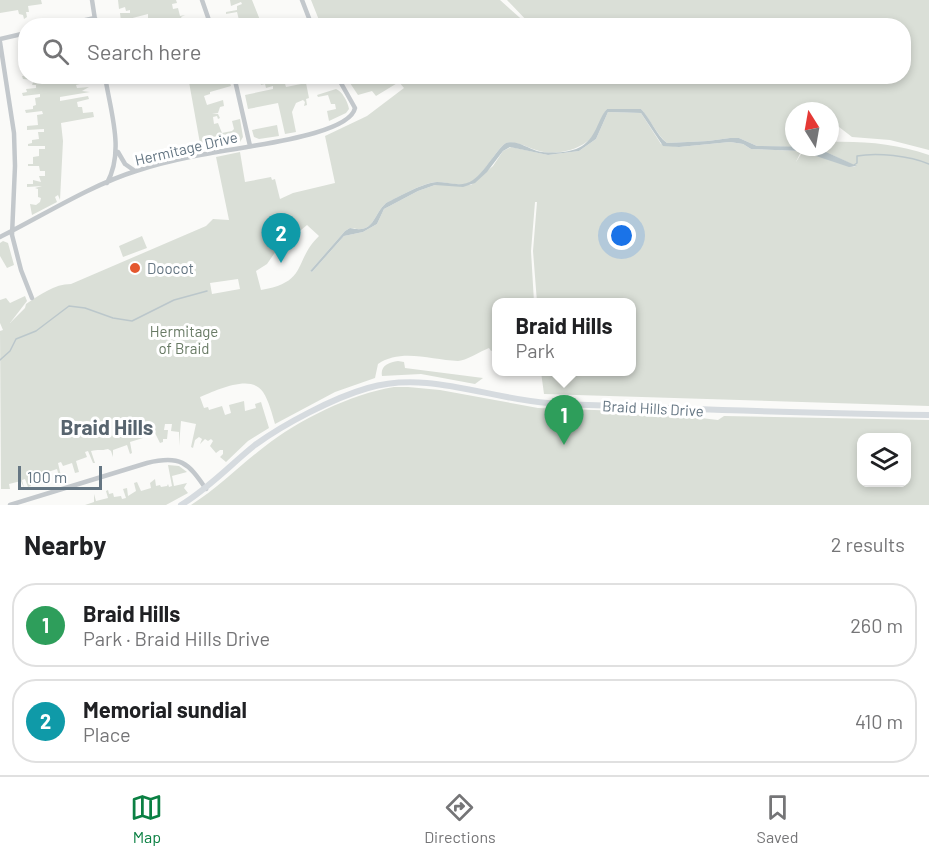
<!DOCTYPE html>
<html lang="en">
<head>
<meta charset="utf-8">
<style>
	:root { --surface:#fff; --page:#f2f2f2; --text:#202124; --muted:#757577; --line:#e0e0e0; --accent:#0b8043 }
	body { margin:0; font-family:Barlow,sans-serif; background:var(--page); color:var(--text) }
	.controls { position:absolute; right:18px; bottom:18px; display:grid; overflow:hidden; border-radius:12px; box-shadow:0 3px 9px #0003 }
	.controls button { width:54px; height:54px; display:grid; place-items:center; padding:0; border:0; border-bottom:2px solid var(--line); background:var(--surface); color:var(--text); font:30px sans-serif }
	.compass { position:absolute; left:785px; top:102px; width:54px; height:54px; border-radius:50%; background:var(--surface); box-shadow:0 3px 9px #0003; rotate:349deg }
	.scale { position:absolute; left:18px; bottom:15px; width:84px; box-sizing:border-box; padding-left:6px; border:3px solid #657683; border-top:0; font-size:16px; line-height:21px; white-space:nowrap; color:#657683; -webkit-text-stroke:4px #fff; paint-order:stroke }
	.you { position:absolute; left:622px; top:236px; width:21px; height:21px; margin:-15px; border:4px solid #fff; border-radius:50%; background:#1a73e8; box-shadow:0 0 0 9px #1a73e833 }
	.badge { display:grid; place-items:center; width:39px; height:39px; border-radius:50%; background:var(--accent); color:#fff; font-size:20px; font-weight:700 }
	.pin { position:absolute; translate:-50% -50px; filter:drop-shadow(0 2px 3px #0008) }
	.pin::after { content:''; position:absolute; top:32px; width:21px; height:18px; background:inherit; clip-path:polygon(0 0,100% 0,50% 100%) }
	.popup { position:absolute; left:492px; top:298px; width:144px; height:78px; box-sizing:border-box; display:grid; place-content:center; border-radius:12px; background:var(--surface); filter:drop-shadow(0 2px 4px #0005); font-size:20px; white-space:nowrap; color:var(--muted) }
	.popup b { font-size:22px; color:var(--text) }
	.popup::after { content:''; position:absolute; left:50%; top:100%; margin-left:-12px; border:12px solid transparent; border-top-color:var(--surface) }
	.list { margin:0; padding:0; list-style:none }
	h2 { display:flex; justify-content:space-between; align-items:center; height:78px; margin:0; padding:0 24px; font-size:26px }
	h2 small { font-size:20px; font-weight:400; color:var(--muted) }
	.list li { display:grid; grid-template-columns:39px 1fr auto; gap:18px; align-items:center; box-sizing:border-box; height:84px; margin:0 12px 12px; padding:0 12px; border:2px solid var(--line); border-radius:24px }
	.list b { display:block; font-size:22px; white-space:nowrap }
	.list p { margin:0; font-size:20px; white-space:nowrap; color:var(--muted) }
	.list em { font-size:20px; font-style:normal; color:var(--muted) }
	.icon { flex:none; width:33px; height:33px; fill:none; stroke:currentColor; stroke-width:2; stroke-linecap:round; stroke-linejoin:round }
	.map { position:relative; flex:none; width:929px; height:505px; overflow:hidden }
	.search { position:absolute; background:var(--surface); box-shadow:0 3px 9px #0003; left:18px; right:18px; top:18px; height:66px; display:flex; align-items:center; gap:15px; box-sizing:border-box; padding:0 21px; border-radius:24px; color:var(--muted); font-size:22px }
	.sheet { height:270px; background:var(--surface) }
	nav { display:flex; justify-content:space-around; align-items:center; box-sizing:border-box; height:84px; border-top:2px solid var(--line); background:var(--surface); font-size:16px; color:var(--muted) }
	nav a { display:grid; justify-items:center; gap:3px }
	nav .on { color:var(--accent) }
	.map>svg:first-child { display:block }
	.green { fill:#dadfd7; fill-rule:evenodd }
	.water { fill:#bbc7cb }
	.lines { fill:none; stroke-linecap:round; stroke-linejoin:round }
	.stream { stroke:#bbc7cb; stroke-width:1.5 }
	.street { stroke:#c3c8cc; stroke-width:4.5 }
	.secondary { stroke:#d6dbdf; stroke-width:6 }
	.poi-dot { fill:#e4572e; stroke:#fff; stroke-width:2 }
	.labels { text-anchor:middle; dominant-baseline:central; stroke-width:6; stroke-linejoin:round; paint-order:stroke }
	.street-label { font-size:15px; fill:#657683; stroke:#fff }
	.poi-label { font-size:15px; fill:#657683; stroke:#fff; text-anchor:start }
	.park-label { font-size:15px; fill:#687a64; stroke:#fff }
	.district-label { font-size:21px; font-weight:bold; fill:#57646e; stroke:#fff }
</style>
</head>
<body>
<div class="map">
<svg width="929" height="505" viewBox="0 0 929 505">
	<rect width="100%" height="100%" fill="#fafaf8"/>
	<path class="green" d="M 0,0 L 41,0 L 42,4 L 28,6 L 29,12 L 26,12 L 27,17 L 24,19 L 23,15 L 19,14 L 18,10 L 0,13 Z
		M 118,0 L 176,0 L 177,3 L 172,4 L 173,9 L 178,8 L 180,16 L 185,15 L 181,17 L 183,21 L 181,21 L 182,24 L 184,25 L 129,25 L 133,25 L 133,21 L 148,18 L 148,14 L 121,21 L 120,13 L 130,13 L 130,10 L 126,11 L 125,7 L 119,9 Z
		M 230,0 L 252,0 L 262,25 L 245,25 L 246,22 L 244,19 L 239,20 L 237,12 L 226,14 L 226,12 L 237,10 L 237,6 L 242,4 L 241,2 L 231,6 Z
		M 311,0 L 500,0 L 528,25 L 321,25 Z
		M 507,0 L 929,0 L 929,150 L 890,140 L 852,137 L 830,120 L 830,111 L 794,111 L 794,147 L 757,146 L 739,138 L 730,138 L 708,141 L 667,143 C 657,135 650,119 641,109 L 607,109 C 602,115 601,122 598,129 C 587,150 554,158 533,149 C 525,146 515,141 506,143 C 500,145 483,174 473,181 C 462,188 449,182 437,182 C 424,182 399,197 386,203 C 372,216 375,234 350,228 L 345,231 L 310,271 L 312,272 L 344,236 L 363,232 L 377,224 L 384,209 L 418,191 L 435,185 L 471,185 L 493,166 L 503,151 L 511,147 L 548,155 L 579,151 L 596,139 L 608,112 L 641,113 L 661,144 L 679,147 L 730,142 L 743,144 L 751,149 L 801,151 L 796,162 L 803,151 L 854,167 L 856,166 L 815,147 L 830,147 L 830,142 C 865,141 896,144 929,155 L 929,406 L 544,394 L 541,372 L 632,372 L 632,302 L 537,302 L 533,251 L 537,202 L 535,202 L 531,251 L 534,302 L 496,302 L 496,349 L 491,351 L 489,348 C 481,351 465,361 458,361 C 432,360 401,348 378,364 L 375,378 L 335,392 L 275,424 C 272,414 269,401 263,392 C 251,373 215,391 200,397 L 204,408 L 208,407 L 209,410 L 222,406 L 225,415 L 231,413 L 229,405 L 244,401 L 245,411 L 256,408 L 255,404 L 261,402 L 269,428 L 248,441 L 226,462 L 220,457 L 223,454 L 223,450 L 220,450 L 216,453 L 210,446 L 213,441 L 211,439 L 208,441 L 205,439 L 200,444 L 202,439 L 199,437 L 195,440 L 193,448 L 191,447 L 196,424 L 181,421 L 179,446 L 179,432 L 171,431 L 172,424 L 165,424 L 164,430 L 168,430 L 167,439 L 163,439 L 163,442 L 160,443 L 154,431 L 149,433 L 150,436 L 146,437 L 145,434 L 143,435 L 143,438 L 130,442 L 132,453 L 130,454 L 127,445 L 113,450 L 113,457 L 111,451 L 108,449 C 101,451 98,449 91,451 L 95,463 L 93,463 L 88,451 L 85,452 L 87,457 L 76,461 L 79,472 L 75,473 L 72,463 L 63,466 L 61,462 L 58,463 L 61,476 L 59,476 L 57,469 L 42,474 L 37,472 L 34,474 L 35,477 L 29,478 L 31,486 L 28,487 L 25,479 L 22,480 L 24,488 L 21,481 L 9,484 L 10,489 L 1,489 L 0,331 L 3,330 L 0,323 L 0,300 L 6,298 L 10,303 L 25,296 L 27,301 L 10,323 L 25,308 L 26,304 C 40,295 54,284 71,284 L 206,226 L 213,219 L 229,220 L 216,157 L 240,152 L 245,182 L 271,177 L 272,180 L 275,179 L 280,199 L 293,193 L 335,183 L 325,136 L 367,116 L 404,88 L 399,82 L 376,96 L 372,91 L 358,95 L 346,77 L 904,76 L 904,26 L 531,25 ZM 307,225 L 319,236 C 293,261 309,282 261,290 L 256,271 L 267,264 L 276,251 L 284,251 L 288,241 ZM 238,279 L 240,289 L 212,294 L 210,283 Z
		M 22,76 L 72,77 L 73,82 L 79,80 L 80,84 L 76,85 L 77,88 L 89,87 L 82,91 L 90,92 L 60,97 L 60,101 L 88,96 L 89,99 L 77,102 L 78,107 L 82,107 L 83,113 L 93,112 L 94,117 L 61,123 L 63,141 L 60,200 L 58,195 L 55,197 L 57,202 L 32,215 L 30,204 L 36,205 L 40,202 L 41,198 L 38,197 L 38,189 L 35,188 L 42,186 L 27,187 L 27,184 L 33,184 L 33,180 L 41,182 L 39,176 L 45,176 L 45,171 L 40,171 L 39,166 L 28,166 L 28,164 L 33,164 L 33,157 L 39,156 L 39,149 L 45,149 L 45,146 L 28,146 L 28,144 L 32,143 L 32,140 L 39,139 L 38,132 L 44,132 L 44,129 L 27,130 L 27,126 L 38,125 L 37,115 L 43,114 L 42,111 L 26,113 L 25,110 L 33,109 L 33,106 L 36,105 L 35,98 L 40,97 L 40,94 L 23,96 L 22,93 L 27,92 L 26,89 L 36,88 L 36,85 L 32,85 L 34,80 L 23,79 Z
		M 283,77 L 286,87 L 306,83 L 309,98 L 306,99 L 307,105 L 304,106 L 305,102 L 303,100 L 296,103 L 292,112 L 296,132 L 285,134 L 278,103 L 248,109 L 245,95 L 273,89 L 273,86 L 266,88 L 265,84 L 261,85 L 259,77 Z
		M 208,79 L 209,81 L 229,79 L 231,86 L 210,92 L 210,94 L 204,96 L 207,105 L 223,100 L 224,106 L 220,107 L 218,113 L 212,114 L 218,114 L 220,118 L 218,119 L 217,116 L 213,117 L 214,124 L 218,123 L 222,133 L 232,131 L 234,129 L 232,121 L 240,119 L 243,137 L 240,142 L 201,149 L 189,82 Z
		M 336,89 C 342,91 348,102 349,109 L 346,113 L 329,121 L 327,111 L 336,109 L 335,104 L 331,104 L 328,95 L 318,97 L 317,95 Z
		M 277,125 L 279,136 L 259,139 L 254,137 L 252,130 Z
		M 142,236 L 147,248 L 123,257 L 119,246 Z
		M 3,241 L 8,243 L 14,265 L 7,268 L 0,256 L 0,243 Z
		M 398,361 L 404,362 L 405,368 L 483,378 L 475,384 L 421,374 L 382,376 C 380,366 389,362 398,361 Z
		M 394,387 L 408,387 L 440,390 L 538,408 L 650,412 L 718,420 L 724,416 L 929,420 L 929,505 L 191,505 C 218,488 239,466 264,447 C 298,420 351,394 394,387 ZM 906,437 L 906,482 L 862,482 L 862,437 Z
		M 168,465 L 179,466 L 187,472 L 172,476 L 174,486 L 187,483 L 184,488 L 188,493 L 166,505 L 85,505 L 94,502 L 94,494 L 96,501 L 108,498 L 106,491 L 108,490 L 109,494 L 113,493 L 114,497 L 121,496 L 122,499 L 126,498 L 123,489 L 127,488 L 128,496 L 136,491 L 134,483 L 137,482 L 141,491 L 151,488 L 150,483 L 155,479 L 156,486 L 160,485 L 161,487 L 167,486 L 168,484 L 169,487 L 172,486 Z"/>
	<path class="water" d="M 607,109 L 641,109 C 651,119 656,135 667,143 L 708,141 L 730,138 L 739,138 L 757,146 L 815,147 L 857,166 L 849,167 L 801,151 L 751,149 L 743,144 L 730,142 L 679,147 L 663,146 L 641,113 L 608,112 L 596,139 L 579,151 L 548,155 L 510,147 L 503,151 L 487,172 L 475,183 L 463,187 L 435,185 L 418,191 L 384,209 L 377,224 L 363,232 L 344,236 L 312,272 L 310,271 L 345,231 L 350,228 C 375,234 372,216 386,203 C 398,197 425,182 437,182 C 449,182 462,188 473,180 C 483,174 500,145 506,143 C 517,140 527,148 537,151 C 549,154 572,153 582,146 C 598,135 597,120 607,109 Z"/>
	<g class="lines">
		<path class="stream" d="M 854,165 L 857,163 L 857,156 C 877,152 910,156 929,164
			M 0,360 L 10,351 L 16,339 L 36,331 L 69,306 L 85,308 L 113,318 L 132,321 L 174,300 L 207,291"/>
		<path class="street" d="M 92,0 L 96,26
			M 202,0 L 211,26
			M 302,0 L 312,26
			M 58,26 L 95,18
			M 0,39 L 26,33
			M 0,42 L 14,133 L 15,166 L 12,235 L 21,270 L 32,298
			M 105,76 C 110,110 125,151 107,183
			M 234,76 L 250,146
			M 118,152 L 125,164 L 135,171
			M 0,237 C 42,216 91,185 136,171 C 172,159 210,153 247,147 C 269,143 350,132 355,108 L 337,76
			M 10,505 L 147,463 C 180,455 188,462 206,489"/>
		<path class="secondary" d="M 181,505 C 209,488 230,465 255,445 C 284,424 333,398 368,388 C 427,370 489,399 548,403 C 572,405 596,405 620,406 C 723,411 826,413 929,415"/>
	</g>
	<circle class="poi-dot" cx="135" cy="268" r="6"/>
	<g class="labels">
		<g class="street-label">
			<text transform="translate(186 148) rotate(-13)">Hermitage Drive</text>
			<text transform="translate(653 408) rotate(3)">Braid Hills Drive</text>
		</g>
		<g class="poi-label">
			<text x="147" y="268">Doocot</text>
		</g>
		<g class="park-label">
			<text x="184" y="331">Hermitage<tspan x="184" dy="17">of Braid</tspan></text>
		</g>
		<g class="district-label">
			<text x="107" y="426">Braid Hills</text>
		</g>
	</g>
</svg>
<div class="controls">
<button><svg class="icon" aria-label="layers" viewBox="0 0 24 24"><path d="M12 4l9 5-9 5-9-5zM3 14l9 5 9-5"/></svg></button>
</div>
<svg class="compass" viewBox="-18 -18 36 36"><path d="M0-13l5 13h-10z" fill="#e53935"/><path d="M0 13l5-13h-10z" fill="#757577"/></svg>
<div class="scale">100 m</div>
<div class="you"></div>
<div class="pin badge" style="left:564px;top:445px;background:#2e9e5b">1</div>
<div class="popup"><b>Braid Hills</b>Park</div>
<div class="pin badge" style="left:281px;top:263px;background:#0f9aa8">2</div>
<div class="search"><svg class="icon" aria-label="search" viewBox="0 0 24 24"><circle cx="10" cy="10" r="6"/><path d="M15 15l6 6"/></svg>Search here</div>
</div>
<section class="sheet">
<h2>Nearby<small>2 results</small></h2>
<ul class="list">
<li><span class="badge" style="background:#2e9e5b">1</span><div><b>Braid Hills</b><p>Park · Braid Hills Drive</p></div><em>260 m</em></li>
<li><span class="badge" style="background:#0f9aa8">2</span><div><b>Memorial sundial</b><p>Place</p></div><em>410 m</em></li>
</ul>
</section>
<nav>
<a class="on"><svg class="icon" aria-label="map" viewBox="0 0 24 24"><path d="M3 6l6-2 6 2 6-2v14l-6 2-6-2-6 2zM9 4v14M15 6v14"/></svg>Map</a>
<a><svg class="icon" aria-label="directions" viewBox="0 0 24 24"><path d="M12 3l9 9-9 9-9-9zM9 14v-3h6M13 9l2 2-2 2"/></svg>Directions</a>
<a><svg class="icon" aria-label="saved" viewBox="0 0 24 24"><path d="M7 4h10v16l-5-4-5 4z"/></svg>Saved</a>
</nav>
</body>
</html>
